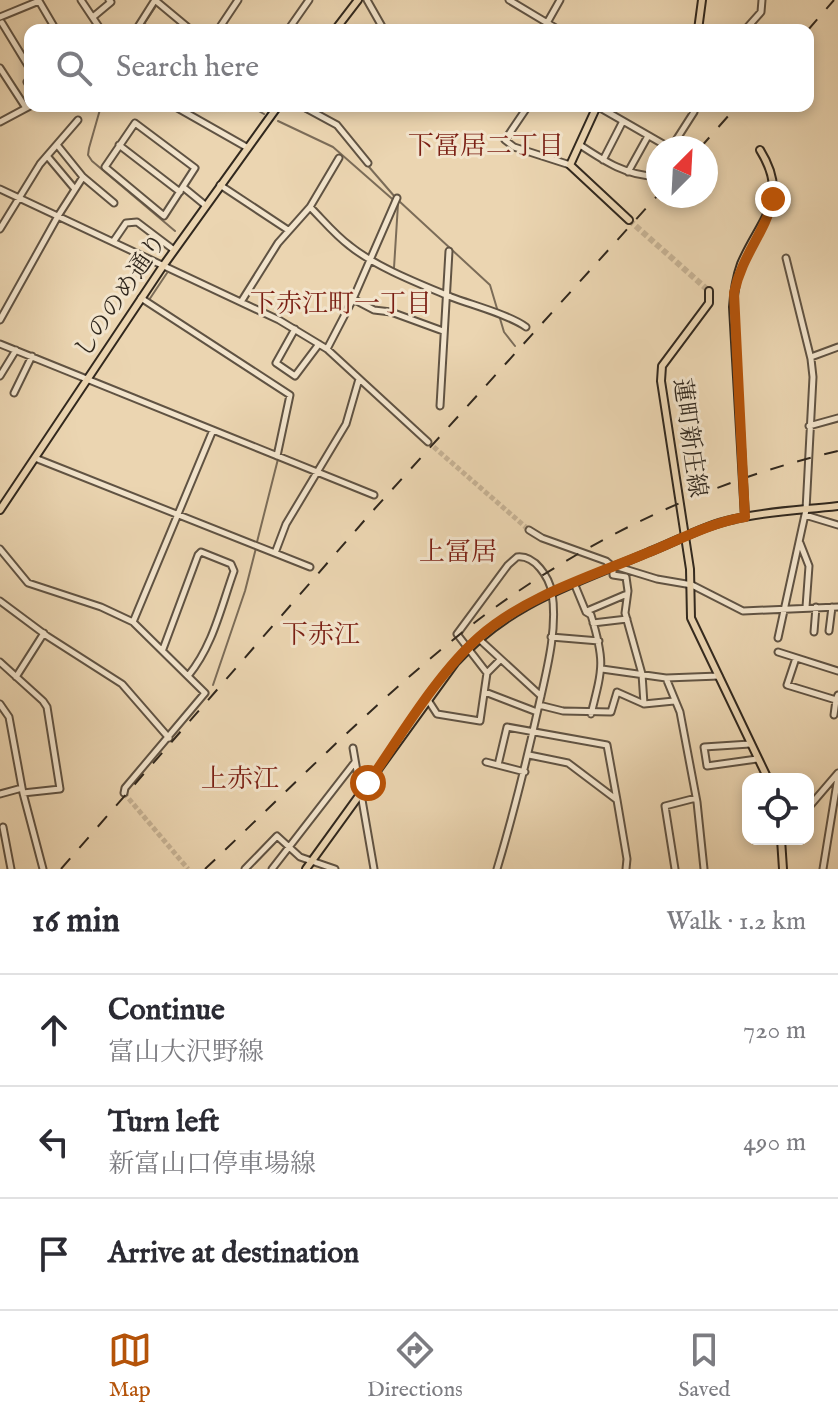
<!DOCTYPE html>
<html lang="en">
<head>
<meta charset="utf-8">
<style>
	:root { --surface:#fff; --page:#f2f2f3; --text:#2b2b33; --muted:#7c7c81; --line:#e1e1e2; --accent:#b45309 }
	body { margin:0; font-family:"IM FELL English","Noto Serif JP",serif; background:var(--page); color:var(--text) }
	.controls { position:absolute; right:24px; bottom:24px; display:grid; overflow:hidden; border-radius:16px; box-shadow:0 4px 12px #0003 }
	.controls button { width:72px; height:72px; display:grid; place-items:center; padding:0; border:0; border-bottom:2px solid var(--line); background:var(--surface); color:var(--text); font:40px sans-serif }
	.compass { position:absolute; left:646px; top:136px; width:72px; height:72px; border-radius:50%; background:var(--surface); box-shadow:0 4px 12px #0003; rotate:24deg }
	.stop { position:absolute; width:24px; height:24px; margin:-18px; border:6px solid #b45309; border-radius:50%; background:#fff }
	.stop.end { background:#b45309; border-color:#fff; box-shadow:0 2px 8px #0008 }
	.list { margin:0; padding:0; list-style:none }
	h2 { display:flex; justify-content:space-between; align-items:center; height:104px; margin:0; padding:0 32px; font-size:34px }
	h2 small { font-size:26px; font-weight:400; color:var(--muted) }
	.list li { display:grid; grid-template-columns:52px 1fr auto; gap:24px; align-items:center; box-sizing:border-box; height:112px; padding:0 32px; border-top:2px solid var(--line) }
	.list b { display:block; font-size:30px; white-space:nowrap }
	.list p { margin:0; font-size:26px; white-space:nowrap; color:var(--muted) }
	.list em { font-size:26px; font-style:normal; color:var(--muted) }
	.icon { flex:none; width:44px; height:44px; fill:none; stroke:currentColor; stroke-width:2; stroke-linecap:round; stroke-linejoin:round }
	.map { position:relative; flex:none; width:838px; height:869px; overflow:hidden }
	.search { position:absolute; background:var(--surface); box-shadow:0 4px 12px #0003; left:24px; right:24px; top:24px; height:88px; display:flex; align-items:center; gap:20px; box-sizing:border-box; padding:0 28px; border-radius:16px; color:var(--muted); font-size:30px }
	.sheet { height:440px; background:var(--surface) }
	nav { display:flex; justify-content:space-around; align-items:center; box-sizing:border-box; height:112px; border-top:2px solid var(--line); background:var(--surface); font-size:22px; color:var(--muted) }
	nav a { display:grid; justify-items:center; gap:4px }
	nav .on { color:var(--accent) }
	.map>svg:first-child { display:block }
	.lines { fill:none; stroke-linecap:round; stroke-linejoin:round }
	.stream { stroke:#7b6c58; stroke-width:2 }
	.minor-tunnel { stroke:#c6b294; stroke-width:5; stroke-dasharray:5 2.5; stroke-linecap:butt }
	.major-tunnel { stroke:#c6b294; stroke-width:6; stroke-dasharray:6 3; stroke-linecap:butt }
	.minor-casing { stroke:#605343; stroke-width:9 }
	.major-casing { stroke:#31281e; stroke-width:10 }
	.minor { stroke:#f2e4cc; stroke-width:5 }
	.major { stroke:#ebd5b1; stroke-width:6 }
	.rail { stroke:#31281e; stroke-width:2; stroke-dasharray:14 14; stroke-linecap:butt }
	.route { stroke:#b45309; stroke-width:10 }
	.labels { text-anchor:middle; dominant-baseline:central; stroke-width:6; stroke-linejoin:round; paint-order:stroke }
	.street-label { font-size:24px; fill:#31281e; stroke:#f2e4cc }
	.neighbourhood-label { font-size:26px; fill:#7a1f14; stroke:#f2e4cc }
</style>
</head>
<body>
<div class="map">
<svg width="838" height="869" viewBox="0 0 838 869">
	<rect width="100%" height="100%" fill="#ebd5b1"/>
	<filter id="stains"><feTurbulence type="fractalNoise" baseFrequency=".0025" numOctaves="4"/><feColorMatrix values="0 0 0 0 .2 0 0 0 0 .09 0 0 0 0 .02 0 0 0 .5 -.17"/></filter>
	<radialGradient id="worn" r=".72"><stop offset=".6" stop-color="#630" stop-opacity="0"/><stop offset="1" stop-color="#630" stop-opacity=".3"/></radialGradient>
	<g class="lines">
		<path class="stream" d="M 144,23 L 152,30
			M 140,30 L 160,0
			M 101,106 L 89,148 L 88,155 L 92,161 L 175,231
			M 250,106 L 264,114
			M 293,106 L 318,117
			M 278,121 L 333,147 L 398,204 L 394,268
			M 331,123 L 395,197
			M 399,201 L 490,285 L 504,332 L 515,346
			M 167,273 L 149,300 L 293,395 L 283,437
			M 257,542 L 278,459
			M 213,685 L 245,591 L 256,548"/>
		<path class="minor-tunnel" d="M 428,442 L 529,530
			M 124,793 L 188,869"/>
		<path class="major-tunnel" d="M 629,220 L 709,291"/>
		<g class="minor-casing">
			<path id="minor" d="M 81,0 L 101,30
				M 155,0 L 191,30
				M 367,0 L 384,30
				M 509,0 L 559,30
				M 39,1 L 56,30
				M 0,17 L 39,1
				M 93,17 L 111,2 L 109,0
				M 2,23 L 30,69
				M 547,23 L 560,0
				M 136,30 L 155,0
				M 218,30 L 238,0
				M 288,30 L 309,0
				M 745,30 L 761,12 L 762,0
				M 0,68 L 26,108
				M 30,79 L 27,82 L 30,87
				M 174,106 L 248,148
				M 302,106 L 337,125 L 368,163
				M 528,106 L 505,140 L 514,147 L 570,165
				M 597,106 L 670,148
				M 0,122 L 30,106
				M 135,123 L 195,168 L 164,216 L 105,167 Z
				M 119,145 L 180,192
				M 580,145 C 604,161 628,177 658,176
				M 58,146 L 83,177 L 114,203
				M 671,148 L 694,112 L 690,106
				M 48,157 L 74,188
				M 603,160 L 623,121
				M 628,172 L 648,136
				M 220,185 L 288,230
				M 183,187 L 205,205
				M 0,189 L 279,320 L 327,349 L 428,442
				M 310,207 L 339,158
				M 0,229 L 40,164 L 78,120
				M 113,242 L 126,223 L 137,222 L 174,250
				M 141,298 L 290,395 L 277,456
				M 353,299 L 374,310 L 391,312 L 443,331
				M 241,302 L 278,243 L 310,207 C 323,220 335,235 350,246 C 376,267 420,284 451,297 C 472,305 510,315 526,327
				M 0,320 L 58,216 L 83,177
				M 295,329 L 276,363 L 295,376 L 319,344
				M 0,344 L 374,495
				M 327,349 L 353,299 L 397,198
				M 811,357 L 838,347
				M 0,376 L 16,350
				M 14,393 L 32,356
				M 440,406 L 449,251
				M 809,426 L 838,418
				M 35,458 L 310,567
				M 805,515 L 838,525
				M 529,530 L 542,538 L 606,561 L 613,567 L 613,575 L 626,577 L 628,591 L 625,613 L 642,674 L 644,704
				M 800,543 L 809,566 L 806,607
				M 0,549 L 28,583 L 101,607 L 133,622 L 205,693 L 125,788 L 124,793
				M 275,553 L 286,524 L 346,424 L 359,379
				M 618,567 L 657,579 L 692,585 L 743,611 L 838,607
				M 574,583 L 586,612 L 591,615 C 605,661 603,667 591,714
				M 0,601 L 47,636 L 122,684 L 169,738
				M 587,611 L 627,594
				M 133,622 L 213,430
				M 593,623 L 627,619
				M 829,631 L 832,607
				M 814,632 L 816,607
				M 551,637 L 599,641
				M 778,638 L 806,510 L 813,377 L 811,359 L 786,258
				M 479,639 L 541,696
				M 163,649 L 198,555 L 201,552 L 231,564 L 234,571 C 221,607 213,646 188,676
				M 778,652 L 838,671
				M 796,658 L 787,685 L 836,700 L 838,695
				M 0,662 L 43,701 L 47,707 L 60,789 L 23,793
				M 602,669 L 666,678 L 719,676
				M 487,673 L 457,634 L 508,565 L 517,557 C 535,555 549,577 552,593 C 558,630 546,673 538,709 C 526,763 513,816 497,869
				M 16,677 L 44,633
				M 666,678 L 680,712 L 697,802 L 704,869
				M 485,692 L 537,712
				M 428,700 L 437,714 L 480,721 L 487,673 L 500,660
				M 0,704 L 9,717 L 23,793 L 43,869
				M 539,705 L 563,711 L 611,712 L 617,692 L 644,704 L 674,701
				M 834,715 L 836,700
				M 750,744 L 704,747 L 707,766 L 757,759
				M 353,748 L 374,869
				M 529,755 L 568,763 L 617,800 L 627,859 L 626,869
				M 486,762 L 525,772
				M 498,765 L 507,727 L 607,745 L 617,800
				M 0,794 L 22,788
				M 808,808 L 838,773
				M 3,827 L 11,869
				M 245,869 L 277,836 L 300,857 L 335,869
				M 272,869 L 355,762
				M 675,869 L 665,806 L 696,798
				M 823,869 L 838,777"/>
		</g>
		<g class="major-casing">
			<path id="major" d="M 335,30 L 358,0
				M 698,30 L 702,0
				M 597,106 L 570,165 L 629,220
				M 709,291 L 709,303 L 662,366 L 661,381 L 690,569 L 691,618 L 768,779
				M 0,510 L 163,266 L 278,106
				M 745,517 L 733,307 C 734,292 736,278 741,264 C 760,219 791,200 760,150
				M 781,839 L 783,869
				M 306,869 L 455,663 C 511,601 575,584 649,552 C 677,541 705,525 735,519 C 768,511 804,510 838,506"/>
		</g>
		<use href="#minor" class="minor"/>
		<use href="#major" class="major"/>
		<path class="rail" d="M 808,30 L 834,0
			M 700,148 L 737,106
			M 61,869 L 370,514 L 658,195
			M 205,869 C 294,785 381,695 478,620 C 584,540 709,481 838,451"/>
	</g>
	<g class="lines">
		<path class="route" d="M 368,783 C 400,737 437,674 479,637 C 525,597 586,578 642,555 C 676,542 708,523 745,517 L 734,293 C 742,255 765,233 773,199"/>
	</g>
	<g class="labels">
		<g class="street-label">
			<text transform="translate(121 296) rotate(-56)">しののめ通り</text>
			<text transform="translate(689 438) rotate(82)">蓮町新庄線</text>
		</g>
		<g class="neighbourhood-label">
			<text x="486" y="146">下冨居二丁目</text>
			<text x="341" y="304">下赤江町一丁目</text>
			<text x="458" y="552">上冨居</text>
			<text x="321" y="635">下赤江</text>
			<text x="240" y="779">上赤江</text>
		</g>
	</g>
	<rect width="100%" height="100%" filter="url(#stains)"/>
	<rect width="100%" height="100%" fill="url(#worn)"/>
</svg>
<div class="controls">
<button><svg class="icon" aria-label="locate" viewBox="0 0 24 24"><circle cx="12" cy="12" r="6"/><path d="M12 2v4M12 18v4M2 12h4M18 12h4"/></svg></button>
</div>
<svg class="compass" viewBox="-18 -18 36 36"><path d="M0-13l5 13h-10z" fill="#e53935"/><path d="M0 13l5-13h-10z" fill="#7c7c81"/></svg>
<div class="stop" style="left:368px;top:783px"></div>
<div class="stop end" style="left:773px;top:199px"></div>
<div class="search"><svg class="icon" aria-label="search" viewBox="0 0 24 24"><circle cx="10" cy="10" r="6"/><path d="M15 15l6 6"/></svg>Search here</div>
</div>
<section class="sheet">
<h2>16 min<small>Walk · 1.2 km</small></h2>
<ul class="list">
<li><svg class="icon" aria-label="ahead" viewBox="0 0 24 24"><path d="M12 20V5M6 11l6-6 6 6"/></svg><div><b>Continue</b><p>富山大沢野線</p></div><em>720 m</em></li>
<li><svg class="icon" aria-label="left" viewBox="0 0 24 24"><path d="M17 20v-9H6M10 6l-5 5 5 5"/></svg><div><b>Turn left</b><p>新富山口停車場線</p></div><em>490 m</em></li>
<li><svg class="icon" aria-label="arrive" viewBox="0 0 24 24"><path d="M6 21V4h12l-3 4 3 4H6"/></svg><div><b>Arrive at destination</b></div></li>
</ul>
</section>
<nav>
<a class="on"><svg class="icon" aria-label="map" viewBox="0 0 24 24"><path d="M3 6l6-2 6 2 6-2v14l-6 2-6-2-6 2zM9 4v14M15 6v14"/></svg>Map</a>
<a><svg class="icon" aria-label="directions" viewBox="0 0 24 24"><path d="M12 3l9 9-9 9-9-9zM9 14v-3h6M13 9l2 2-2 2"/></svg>Directions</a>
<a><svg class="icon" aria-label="saved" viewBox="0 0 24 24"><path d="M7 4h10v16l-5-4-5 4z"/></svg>Saved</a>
</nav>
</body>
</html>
